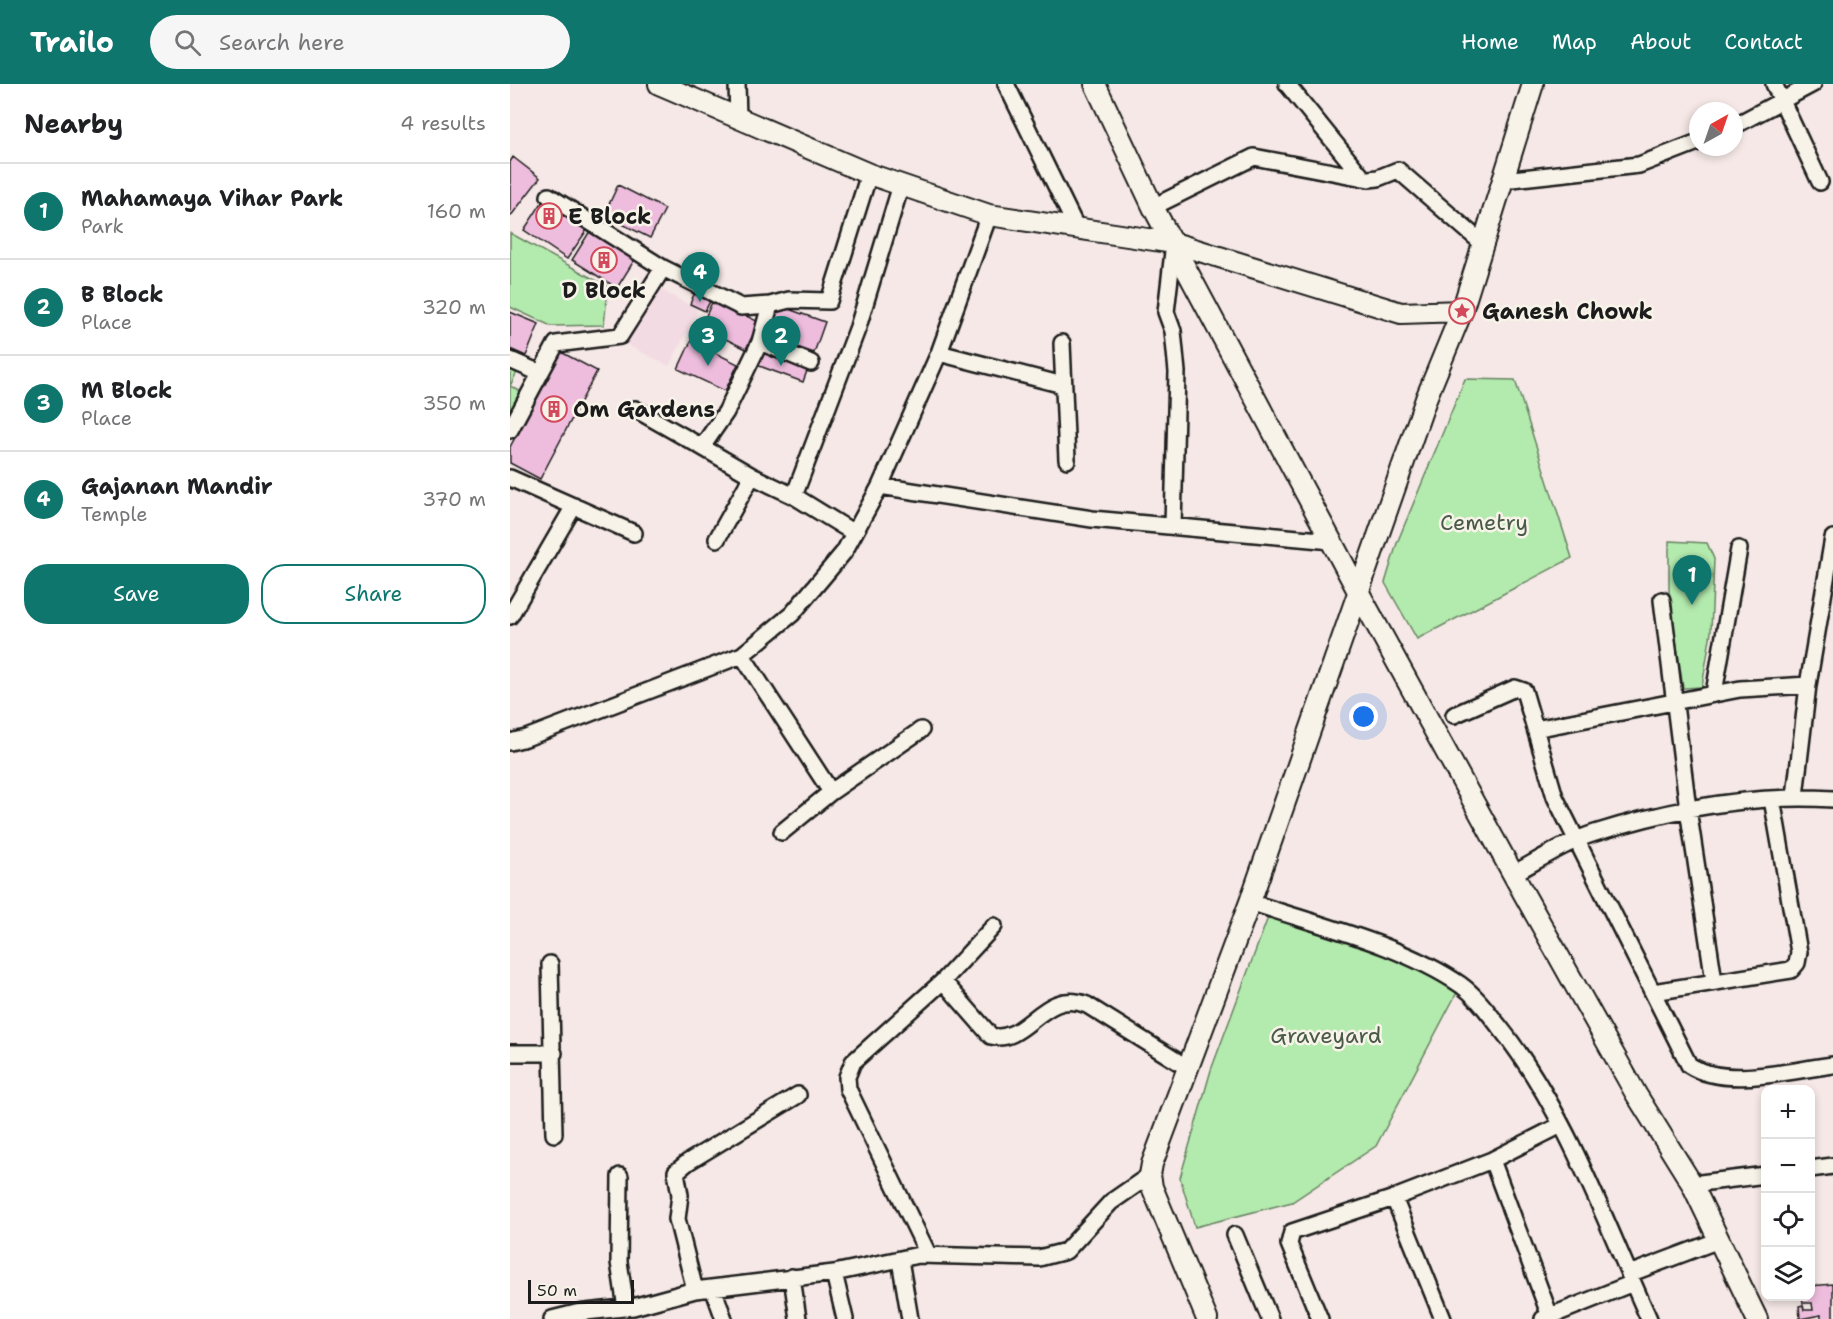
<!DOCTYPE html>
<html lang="en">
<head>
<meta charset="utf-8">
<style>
	:root { --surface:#fff; --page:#f6f6f6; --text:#202124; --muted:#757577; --line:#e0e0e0; --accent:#0f766e }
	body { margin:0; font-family:"Shantell Sans",sans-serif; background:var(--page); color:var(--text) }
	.controls { position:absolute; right:18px; bottom:18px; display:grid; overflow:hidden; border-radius:12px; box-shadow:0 3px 9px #0003 }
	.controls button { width:54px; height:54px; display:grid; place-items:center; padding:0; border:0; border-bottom:2px solid var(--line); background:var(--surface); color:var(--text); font:30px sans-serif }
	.compass { position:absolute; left:1179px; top:18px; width:54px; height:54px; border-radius:50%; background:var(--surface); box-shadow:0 3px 9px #0003; rotate:40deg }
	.scale { position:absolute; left:18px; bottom:15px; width:106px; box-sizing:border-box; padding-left:6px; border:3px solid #1c1c1c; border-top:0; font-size:16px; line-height:21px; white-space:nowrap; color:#1c1c1c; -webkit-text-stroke:4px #f7f3e8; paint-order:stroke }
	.you { position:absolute; left:854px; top:633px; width:21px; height:21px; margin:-15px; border:4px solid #fff; border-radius:50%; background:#1a73e8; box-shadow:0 0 0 9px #1a73e833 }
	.badge { display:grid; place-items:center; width:39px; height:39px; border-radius:50%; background:var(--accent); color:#fff; font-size:20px; font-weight:700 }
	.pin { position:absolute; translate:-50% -50px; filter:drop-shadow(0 2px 3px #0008) }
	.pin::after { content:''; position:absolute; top:32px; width:21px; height:18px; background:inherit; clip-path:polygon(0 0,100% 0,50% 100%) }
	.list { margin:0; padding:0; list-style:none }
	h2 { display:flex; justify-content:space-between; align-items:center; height:78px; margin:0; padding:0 24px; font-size:26px }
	h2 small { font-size:20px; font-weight:400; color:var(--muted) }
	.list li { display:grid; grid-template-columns:39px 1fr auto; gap:18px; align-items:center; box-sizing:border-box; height:96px; padding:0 24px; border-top:2px solid var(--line) }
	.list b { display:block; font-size:22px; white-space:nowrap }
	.list p { margin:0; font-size:20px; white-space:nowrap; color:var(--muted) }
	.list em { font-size:20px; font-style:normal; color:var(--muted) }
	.actions { display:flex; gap:12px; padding:18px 24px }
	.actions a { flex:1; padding:14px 0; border:2px solid var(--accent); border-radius:24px; text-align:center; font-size:21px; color:var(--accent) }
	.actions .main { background:var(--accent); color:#fff }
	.icon { flex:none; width:33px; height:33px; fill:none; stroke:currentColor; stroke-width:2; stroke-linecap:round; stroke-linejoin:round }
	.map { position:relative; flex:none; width:1323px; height:1235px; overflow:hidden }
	header { display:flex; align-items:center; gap:36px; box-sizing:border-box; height:84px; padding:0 30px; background:var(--accent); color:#fff }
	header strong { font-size:28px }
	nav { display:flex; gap:33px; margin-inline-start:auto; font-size:21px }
	.search { width:420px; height:54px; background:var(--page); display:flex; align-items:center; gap:15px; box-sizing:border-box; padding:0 21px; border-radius:33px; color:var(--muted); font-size:22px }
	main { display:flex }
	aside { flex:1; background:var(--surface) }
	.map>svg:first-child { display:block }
	.built { fill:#f3dbe3 }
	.green { fill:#b3eaad; stroke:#688364; stroke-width:1.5 }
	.building { fill:#eebddd; stroke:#1c1c1c; stroke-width:1.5 }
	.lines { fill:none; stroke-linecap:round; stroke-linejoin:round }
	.minor-casing { stroke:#1c1c1c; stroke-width:20 }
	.tertiary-casing { stroke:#1c1c1c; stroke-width:24 }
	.minor { stroke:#f7f3e8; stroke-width:15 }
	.tertiary { stroke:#f7f3e8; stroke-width:20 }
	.labels { text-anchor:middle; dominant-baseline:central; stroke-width:5; stroke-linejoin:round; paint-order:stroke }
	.poi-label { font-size:22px; font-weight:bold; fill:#1c1c1c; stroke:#f7f3e8; text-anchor:start }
	.park-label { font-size:22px; fill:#495a48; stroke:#f7f3e8 }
</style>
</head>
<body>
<header>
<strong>Trailo</strong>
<div class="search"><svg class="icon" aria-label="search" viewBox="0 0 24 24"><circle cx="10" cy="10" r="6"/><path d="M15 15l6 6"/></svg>Search here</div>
<nav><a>Home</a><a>Map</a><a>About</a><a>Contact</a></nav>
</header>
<main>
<aside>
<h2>Nearby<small>4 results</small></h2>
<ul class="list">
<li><span class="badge">1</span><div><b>Mahamaya Vihar Park</b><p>Park</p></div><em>160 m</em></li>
<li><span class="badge">2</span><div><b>B Block</b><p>Place</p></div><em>320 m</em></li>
<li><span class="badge">3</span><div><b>M Block</b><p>Place</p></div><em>350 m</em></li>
<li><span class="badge">4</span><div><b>Gajanan Mandir</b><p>Temple</p></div><em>370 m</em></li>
</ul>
<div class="actions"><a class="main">Save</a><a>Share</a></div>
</aside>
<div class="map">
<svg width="1323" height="1235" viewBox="0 0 1323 1235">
	<rect width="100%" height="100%" fill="#f5e8e6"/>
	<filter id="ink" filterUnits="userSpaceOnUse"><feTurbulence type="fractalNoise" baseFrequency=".0167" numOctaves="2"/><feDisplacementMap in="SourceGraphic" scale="12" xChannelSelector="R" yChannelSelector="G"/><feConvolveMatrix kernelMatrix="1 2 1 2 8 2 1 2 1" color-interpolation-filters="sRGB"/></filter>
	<g filter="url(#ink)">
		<path class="built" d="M 146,203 L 188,226 L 159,282 L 116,260 Z"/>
		<path class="green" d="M 0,149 L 98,203 L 94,241 L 41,242 L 0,223 Z
			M 0,285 L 7,288 L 0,302 L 14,309 L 0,339 Z
			M 955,295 L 1005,296 L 1062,474 L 907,555 L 875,499 L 887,459 Z
			M 1159,457 L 1197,459 L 1204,475 L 1201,548 L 1192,603 L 1173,604 L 1159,507 Z
			M 760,828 L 952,899 L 866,1062 L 782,1118 L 685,1143 L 670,1094 L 701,986 Z"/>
		<path class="building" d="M 3,73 L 30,94 L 0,133 L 0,78 Z
			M 108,101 L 155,125 L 140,154 L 94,131 Z
			M 33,117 L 77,146 L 57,175 L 14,146 Z
			M 80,147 L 125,175 L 107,204 L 62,176 Z
			M 185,208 L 201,215 L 195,227 L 180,220 Z
			M 203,216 L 249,238 L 236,265 L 191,243 Z
			M 267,221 L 315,238 L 304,269 L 256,252 Z
			M 0,228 L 29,240 L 16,272 L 0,265 Z
			M 181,257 L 228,280 L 215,307 L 168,285 Z
			M 249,266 L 298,284 L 293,298 L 244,280 Z
			M 51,268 L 87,287 L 30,395 L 0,379 L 0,363 Z
			M 1323,1200 L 1323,1235 L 1311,1235 L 1311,1231 L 1290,1235 L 1289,1222 L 1293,1221 L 1294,1226 L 1303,1226 L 1302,1219 L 1293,1219 L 1292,1212 L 1300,1212 L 1300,1202 Z"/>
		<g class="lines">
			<g class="minor-casing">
				<path id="minor" d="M 227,0 L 228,34
					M 496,0 L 567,145
					M 777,0 L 853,94
					M 1264,0 L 1310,98
					M 1224,42 L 1303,0
					M 993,96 L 1129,81 L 1188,58
					M 39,112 L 153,184 L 231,223 L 260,221
					M 643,123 L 744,73 L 859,95 L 868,94 L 888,86 L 972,159
					M 552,259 L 557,376
					M 429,269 L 553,301
					M 0,276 L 30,289
					M 301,279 L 250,258 L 260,221 L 279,216 L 319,217 L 359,90
					M 125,325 L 192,363 L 216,328 L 250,258
					M 0,346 L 46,260 L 110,252 L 153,184
					M 192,363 L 242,392 L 284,412 L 344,449
					M 0,394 L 124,449
					M 370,402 L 582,435 L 822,457
					M 284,412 L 348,243 L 391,101
					M 663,442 L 667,288 L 663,247 L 656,228 L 664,159
					M 207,455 L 242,392
					M 1152,516 L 1178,725 L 1204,897
					M 0,532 L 64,422
					M 232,571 L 321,708
					M 1204,609 L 1229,465
					M 944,631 L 1005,604 L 1014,607 L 1045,713 L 1179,981 C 1216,1005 1280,986 1323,981
					M 1025,645 L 1230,605 L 1298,601
					M 0,658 L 16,654 L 232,571 L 282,530 L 334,468 L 370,402 L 429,269 L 479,131
					M 1285,712 L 1298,601 L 1323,454
					M 272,748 L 321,708 L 411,646
					M 1003,790 C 1029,776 1056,758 1085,749 C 1160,725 1244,710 1323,715
					M 740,818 C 807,841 893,861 951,901 C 966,912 977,927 988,941 C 1055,1024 1095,1138 1139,1235
					M 40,880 L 44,1050
					M 433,897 L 481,952 C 517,961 533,903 577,921 L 678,984
					M 1143,908 L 1281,886 L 1287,879 L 1289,868 L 1262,715
					M 0,969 L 44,969
					M 982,1076 L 1041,1235
					M 1300,1085 L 1323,1082
					M 110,1092 L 109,1178 L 116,1224
					M 1182,1100 L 1256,1091
					M 884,1114 L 933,1235
					M 725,1151 L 760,1235
					M 418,1170 L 338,1005 L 337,993 L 343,978 L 433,897 L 484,842
					M 390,1176 L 400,1235
					M 324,1189 L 335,1235
					M 1119,1190 L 1209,1156
					M 282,1193 L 288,1235
					M 203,1204 L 214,1235
					M 185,1206 L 167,1135 L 170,1111 L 166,1088 L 178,1078 L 288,1011
					M 42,1235 L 66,1229 L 123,1223 L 185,1206 L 324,1189 L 409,1171 L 529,1174 L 556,1167 L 601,1118 L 640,1091
					M 810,1235 L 779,1160 L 782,1148 L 884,1114 L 982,1076 L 1051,1041
					M 1033,1235 L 1123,1199"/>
			</g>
			<g class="tertiary-casing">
				<path id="tertiary" d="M 149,0 L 359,90 L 479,131 L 664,159 L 891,229 L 952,227
					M 585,0 L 643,123 L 849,509 L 1014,810 L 1126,1010 L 1182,1100 L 1247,1235
					M 697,1235 L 642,1103 L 640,1091 L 642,1080 L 740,818 L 917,312 L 952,227 L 1023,0"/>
			</g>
			<use href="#minor" class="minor"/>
			<use href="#tertiary" class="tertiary"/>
		</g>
	</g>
	<defs>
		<g id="building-ring" transform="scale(1.35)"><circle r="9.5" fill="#f7f3e8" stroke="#d1495b" stroke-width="1.5"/><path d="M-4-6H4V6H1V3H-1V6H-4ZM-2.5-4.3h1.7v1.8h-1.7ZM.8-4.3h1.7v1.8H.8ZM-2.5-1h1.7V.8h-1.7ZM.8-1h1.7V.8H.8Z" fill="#d1495b"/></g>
		<g id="sight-ring" transform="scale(1.35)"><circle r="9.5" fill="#f7f3e8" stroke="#d1495b" stroke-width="1.5"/><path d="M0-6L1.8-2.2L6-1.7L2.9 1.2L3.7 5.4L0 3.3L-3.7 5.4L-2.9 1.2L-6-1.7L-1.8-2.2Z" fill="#d1495b"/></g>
	</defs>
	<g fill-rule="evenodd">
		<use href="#building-ring" x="39" y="132"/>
		<use href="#building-ring" x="94" y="176"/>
		<use href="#sight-ring" x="952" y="227"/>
		<use href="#building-ring" x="44" y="325"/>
	</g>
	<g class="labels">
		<g class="poi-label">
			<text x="58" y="132">E Block</text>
			<text x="94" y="206" text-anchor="middle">D Block</text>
			<text x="972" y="227">Ganesh Chowk</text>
			<text x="63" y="325">Om Gardens</text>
		</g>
		<g class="park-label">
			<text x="974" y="438">Cemetry</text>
			<text x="816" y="951">Graveyard</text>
		</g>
	</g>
</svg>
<div class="controls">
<button>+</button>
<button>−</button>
<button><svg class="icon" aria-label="locate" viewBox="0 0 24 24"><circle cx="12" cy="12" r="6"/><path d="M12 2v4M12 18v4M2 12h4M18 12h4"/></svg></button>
<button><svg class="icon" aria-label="layers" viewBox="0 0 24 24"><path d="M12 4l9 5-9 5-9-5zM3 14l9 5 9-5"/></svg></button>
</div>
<svg class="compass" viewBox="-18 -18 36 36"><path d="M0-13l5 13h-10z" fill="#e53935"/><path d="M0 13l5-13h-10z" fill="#757577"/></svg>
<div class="scale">50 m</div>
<div class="you"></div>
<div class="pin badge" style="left:1182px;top:521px">1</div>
<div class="pin badge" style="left:271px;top:282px">2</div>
<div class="pin badge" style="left:198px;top:282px">3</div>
<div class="pin badge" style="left:190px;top:218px">4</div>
</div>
</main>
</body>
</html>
